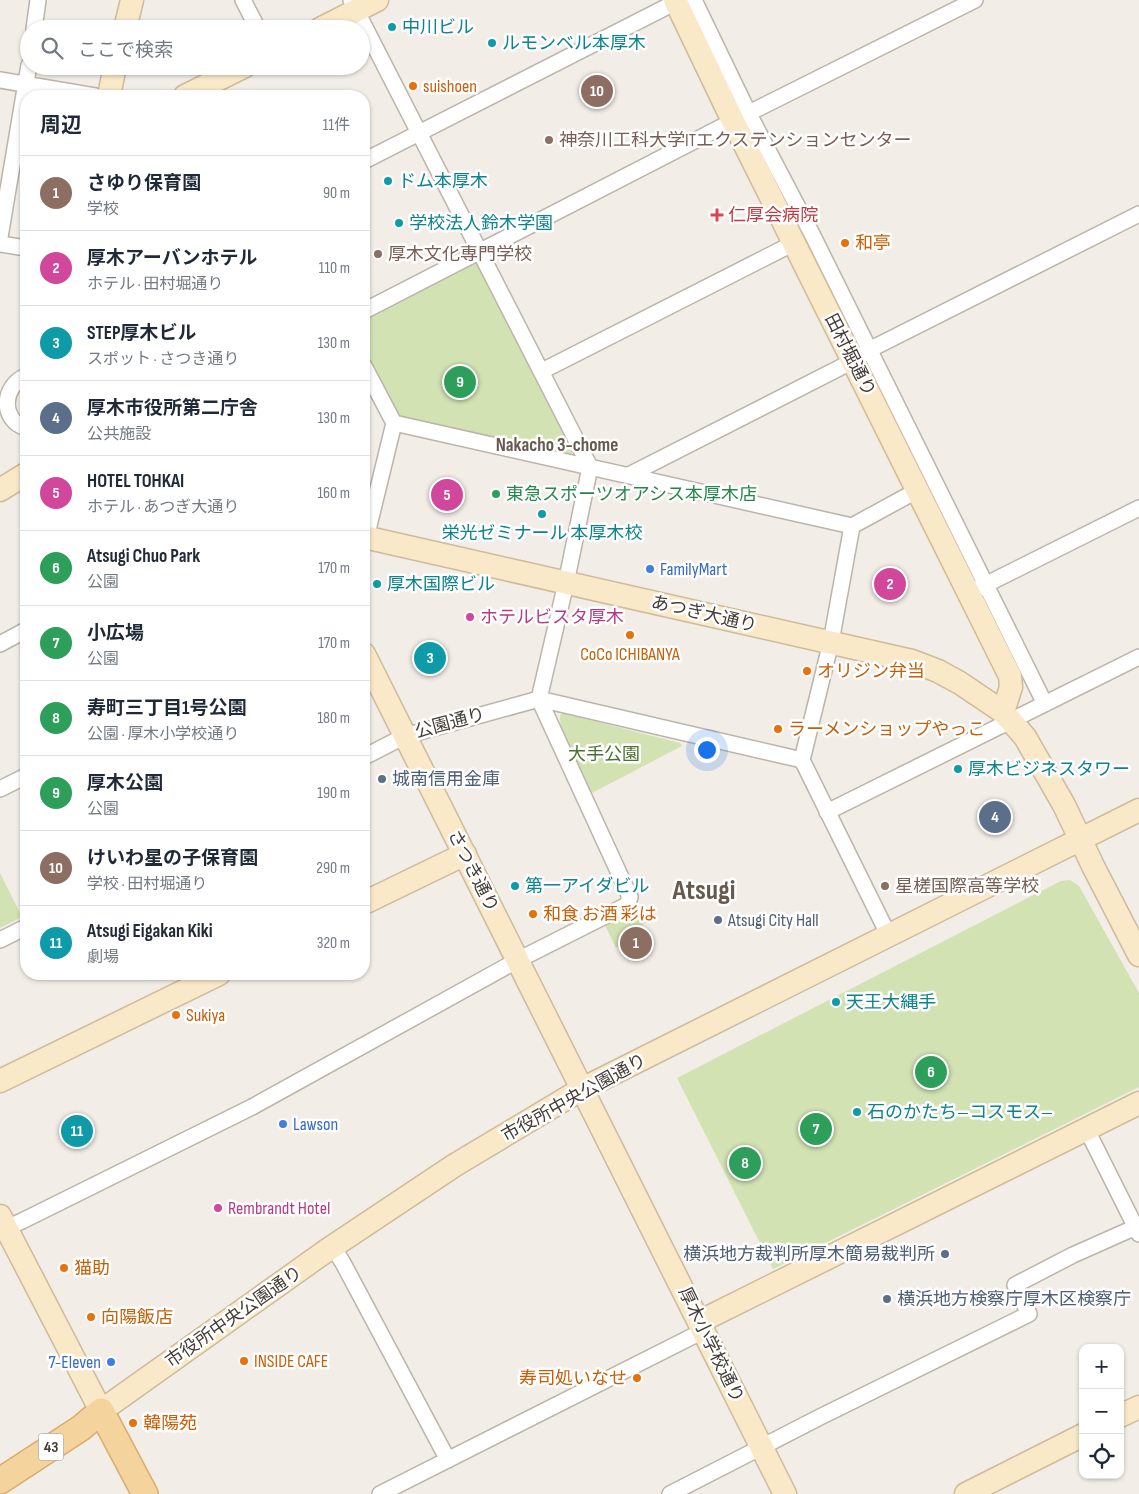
<!DOCTYPE html>
<html lang="ja">
<head>
<meta charset="utf-8">
<style>
	:root { --surface:#fff; --page:#f2f2f3; --text:#1f2937; --muted:#747a83; --line:#e0e1e3; --accent:#0b8043 }
	body { margin:0; font-family:"Sofia Sans Condensed","Noto Sans JP",sans-serif; background:var(--page); color:var(--text) }
	.controls { position:absolute; right:15px; bottom:15px; display:grid; overflow:hidden; border-radius:10px; box-shadow:0 1px 4px #0004 }
	.controls button { width:45px; height:45px; display:grid; place-items:center; padding:0; border:0; border-bottom:1px solid var(--line); background:var(--surface); color:var(--text); font:25px sans-serif }
	.you { position:absolute; left:706px; top:749px; width:18px; height:18px; margin:-12px; border:4px solid #fff; border-radius:50%; background:#1a73e8; box-shadow:0 0 0 8px #1a73e833 }
	.badge { display:grid; place-items:center; width:32px; height:32px; border-radius:50%; background:var(--accent); color:#fff; font-size:16px; font-weight:700 }
	.pin { position:absolute; translate:-50% -50%; border:2px solid #fff; box-shadow:0 1px 5px #0006 }
	.list { margin:0; padding:0; list-style:none }
	h2 { display:flex; justify-content:space-between; align-items:center; height:65px; margin:0; padding:0 20px; font-size:21px }
	h2 small { font-size:16px; font-weight:400; color:var(--muted) }
	.list li { display:grid; grid-template-columns:32px 1fr auto; gap:15px; align-items:center; box-sizing:border-box; height:75px; padding:0 20px; border-top:1px solid var(--line) }
	.list b { display:block; font-size:19px; white-space:nowrap }
	.list p { margin:0; font-size:16px; white-space:nowrap; color:var(--muted) }
	.list em { font-size:16px; font-style:normal; color:var(--muted) }
	.icon { flex:none; width:28px; height:28px; fill:none; stroke:currentColor; stroke-width:2; stroke-linecap:round; stroke-linejoin:round }
	.map { position:relative; flex:none; width:1139px; height:1494px; overflow:hidden }
	.search { position:absolute; background:var(--surface); box-shadow:0 1px 4px #0004; left:20px; top:20px; width:350px; height:55px; display:flex; align-items:center; gap:12px; box-sizing:border-box; padding:0 18px; border-radius:28px; color:var(--muted); font-size:19px }
	.panel { position:absolute; background:var(--surface); box-shadow:0 1px 4px #0004; left:20px; top:90px; width:350px; height:890px; border-radius:20px }
	.map>svg:first-child { display:block }
	.green { fill:#d2e2b3 }
	.lines { fill:none; stroke-linecap:round; stroke-linejoin:round }
	.street-casing { stroke:#bcb4aa; stroke-width:18 }
	.secondary-casing { stroke:#cdbb9a; stroke-width:25 }
	.primary-casing { stroke:#d8ad6e; stroke-width:28 }
	.street { stroke:#fff; stroke-width:15 }
	.secondary { stroke:#f9e9c9; stroke-width:22 }
	.primary { stroke:#f5d39c; stroke-width:25 }
	.culture-dot { fill:#0f9aa8; stroke:#fff; stroke-width:2 }
	.food-dot { fill:#e8710a; stroke:#fff; stroke-width:2 }
	.education-dot { fill:#8d6e63; stroke:#fff; stroke-width:2 }
	.health-dot { fill:#e0444e; stroke:#fff; stroke-width:2 }
	.leisure-dot { fill:#2e9e5b; stroke:#fff; stroke-width:2 }
	.shop-dot { fill:#3f7fe0; stroke:#fff; stroke-width:2 }
	.hotel-dot { fill:#d1479c; stroke:#fff; stroke-width:2 }
	.service-dot { fill:#5c6f8a; stroke:#fff; stroke-width:2 }
	.labels { text-anchor:middle; dominant-baseline:central; stroke-width:5; stroke-linejoin:round; paint-order:stroke }
	.shield { fill:#fff; stroke:#7c7772; stroke-width:1 }
	.shield-label { font-size:16px; font-weight:bold; fill:#443d36 }
	.culture-label { font-size:18px; fill:#0d838f; stroke:#fff; text-anchor:start }
	.food-label { font-size:18px; fill:#c56008; stroke:#fff; text-anchor:start }
	.education-label { font-size:18px; fill:#785e54; stroke:#fff; text-anchor:start }
	.health-label { font-size:18px; fill:#be3a42; stroke:#fff; text-anchor:start }
	.street-label { font-size:18px; fill:#443d36; stroke:#fff }
	.leisure-label { font-size:18px; fill:#27864d; stroke:#fff; text-anchor:start }
	.shop-label { font-size:18px; fill:#366cbe; stroke:#fff; text-anchor:start }
	.hotel-label { font-size:18px; fill:#b23c85; stroke:#fff; text-anchor:start }
	.park-label { font-size:18px; fill:#4e702f; stroke:#fff }
	.service-label { font-size:18px; fill:#4e5e75; stroke:#fff; text-anchor:start }
	.neighbourhood-label { font-size:19px; font-weight:bold; fill:#665a4e; stroke:#fff }
	.town-label { font-size:28px; font-weight:bold; fill:#665a4e; stroke:#fff }
</style>
</head>
<body>
<div class="map">
<svg width="1139" height="1494" viewBox="0 0 1139 1494">
	<rect width="100%" height="100%" fill="#f2ede7"/>
	<path class="green" d="M 473,262 L 478,264 L 574,451 L 570,456 L 398,416 L 364,348 L 364,318 Z
		M 562,713 L 680,743 L 682,746 L 590,794 L 561,732 L 560,716 Z
		M 0,873 L 22,917 L 0,928 Z
		M 1070,880 L 1079,886 L 1139,993 L 1139,1087 L 773,1269 L 677,1078 L 1061,881 Z
		M 640,905 L 648,922 L 631,930 L 633,937 L 632,939 L 616,948 L 604,923 Z"/>
	<g class="lines">
		<g class="street-casing">
			<path id="street" d="M 243,0 L 258,29
				M 694,0 L 749,114 L 812,234 L 1045,704
				M 34,29 L 38,0
				M 0,80 L 95,96
				M 364,161 L 676,2
				M 0,237 L 29,65
				M 0,244 L 26,248
				M 364,311 L 733,121 L 975,0
				M 364,366 L 394,423 L 366,538
				M 542,371 L 794,243
				M 26,376 C 2,386 0,420 26,428
				M 394,423 L 852,526
				M 629,475 L 853,361 L 869,350 L 1139,214
				M 977,589 L 1139,508
				M 0,644 L 26,630
				M 364,757 L 405,736 L 539,699 L 802,760
				M 0,789 L 26,776
				M 827,812 L 1139,657
				M 889,936 L 802,760 L 831,642 L 852,526 L 918,490
				M 0,940 L 26,927
				M 1086,1128 L 1139,1234
				M 5,1226 L 13,1225 L 22,1221 L 252,1107 L 518,960 L 627,905 L 630,897 L 539,699 L 566,583 L 590,467 L 351,0
				M 333,1247 L 343,1263 L 448,1460
				M 380,1494 L 703,1331
				M 670,1494 L 820,1417 L 1029,1314 L 1015,1285 L 1073,1255 L 1136,1227"/>
		</g>
		<g class="secondary-casing">
			<path id="secondary" d="M 675,0 L 733,121 L 1010,676 L 1011,687 L 1003,712
				M 125,29 L 132,0
				M 320,29 L 377,0
				M 109,96 L 115,66
				M 185,96 L 245,66
				M 0,490 L 26,474
				M 364,537 L 912,661 L 938,671 L 960,683 L 1003,712 L 1025,737 L 1064,805 L 1093,866 L 1139,955
				M 364,654 L 785,1494
				M 364,903 L 465,854
				M 0,1081 L 219,974
				M 0,1216 L 101,1411 L 326,1251 L 455,1165 L 582,1089 L 1139,810
				M 699,1322 L 1139,1103
				M 1120,1416 L 1139,1407
				M 966,1494 L 1083,1435"/>
		</g>
		<g class="primary-casing">
			<path id="primary" d="M 0,1481 L 81,1428 L 101,1411 L 145,1494"/>
		</g>
		<use href="#street" class="street"/>
		<use href="#secondary" class="secondary"/>
		<use href="#primary" class="primary"/>
	</g>
	<g class="culture-dot">
		<circle cx="392" cy="27" r="5"/>
		<circle cx="492" cy="43" r="5"/>
		<circle cx="388" cy="181" r="5"/>
		<circle cx="399" cy="223" r="5"/>
		<circle cx="542" cy="514" r="5"/>
		<circle cx="377" cy="584" r="5"/>
		<circle cx="958" cy="769" r="5"/>
		<circle cx="515" cy="886" r="5"/>
		<circle cx="836" cy="1002" r="5"/>
		<circle cx="857" cy="1112" r="5"/>
	</g>
	<g class="food-dot">
		<circle cx="413" cy="86" r="5"/>
		<circle cx="845" cy="243" r="5"/>
		<circle cx="630" cy="635" r="5"/>
		<circle cx="807" cy="671" r="5"/>
		<circle cx="778" cy="729" r="5"/>
		<circle cx="533" cy="914" r="5"/>
		<circle cx="176" cy="1015" r="5"/>
		<circle cx="64" cy="1268" r="5"/>
		<circle cx="91" cy="1317" r="5"/>
		<circle cx="244" cy="1361" r="5"/>
		<circle cx="637" cy="1378" r="5"/>
		<circle cx="133" cy="1423" r="5"/>
	</g>
	<g class="education-dot">
		<circle cx="549" cy="140" r="5"/>
		<circle cx="378" cy="254" r="5"/>
		<circle cx="885" cy="886" r="5"/>
	</g>
	<path class="health-dot" d="M714.5 207.5h5v5h5v5h-5v5h-5v-5h-5v-5h5z"/>
	<circle class="leisure-dot" cx="496" cy="494" r="5"/>
	<g class="shop-dot">
		<circle cx="650" cy="569" r="5"/>
		<circle cx="283" cy="1124" r="5"/>
		<circle cx="111" cy="1362" r="5"/>
	</g>
	<g class="hotel-dot">
		<circle cx="470" cy="617" r="5"/>
		<circle cx="218" cy="1208" r="5"/>
	</g>
	<g class="service-dot">
		<circle cx="382" cy="779" r="5"/>
		<circle cx="718" cy="920" r="5"/>
		<circle cx="945" cy="1254" r="5"/>
		<circle cx="887" cy="1299" r="5"/>
	</g>
	<g class="labels">
		<rect class="shield" x="38.5" y="1433.5" width="25" height="27" rx="4"/>
		<g class="shield-label">
			<text x="51" y="1447">43</text>
		</g>
		<g class="culture-label">
			<text x="402" y="27">中川ビル</text>
			<text x="502" y="43">ルモンベル本厚木</text>
			<text x="398" y="181">ドム本厚木</text>
			<text x="409" y="223">学校法人鈴木学園</text>
			<text x="542" y="533" text-anchor="middle">栄光ゼミナール 本厚木校</text>
			<text x="387" y="584">厚木国際ビル</text>
			<text x="968" y="769">厚木ビジネスタワー</text>
			<text x="525" y="886">第一アイダビル</text>
			<text x="846" y="1002">天王大縄手</text>
			<text x="867" y="1112">石のかたち—コスモス—</text>
		</g>
		<g class="food-label">
			<text x="423" y="86">suishoen</text>
			<text x="855" y="243">和亭</text>
			<text x="630" y="654" text-anchor="middle">CoCo ICHIBANYA</text>
			<text x="817" y="671">オリジン弁当</text>
			<text x="788" y="729">ラーメンショップやっこ</text>
			<text x="543" y="914">和食 お酒 彩は</text>
			<text x="186" y="1015">Sukiya</text>
			<text x="74" y="1268">猫助</text>
			<text x="101" y="1317">向陽飯店</text>
			<text x="254" y="1361">INSIDE CAFE</text>
			<text x="627" y="1378" text-anchor="end">寿司処いなせ</text>
			<text x="143" y="1423">韓陽苑</text>
		</g>
		<g class="education-label">
			<text x="559" y="140">神奈川工科大学ITエクステンションセンター</text>
			<text x="388" y="254">厚木文化専門学校</text>
			<text x="895" y="886">星槎国際高等学校</text>
		</g>
		<g class="health-label">
			<text x="728" y="215">仁厚会病院</text>
		</g>
		<g class="street-label">
			<text transform="translate(850 355) rotate(63)">田村堀通り</text>
			<text transform="translate(704 614) rotate(13)">あつぎ大通り</text>
			<text transform="translate(450 723) rotate(-15)">公園通り</text>
			<text transform="translate(473 871) rotate(63)">さつき通り</text>
			<text transform="translate(574 1098) rotate(-29)">市役所中央公園通り</text>
			<text transform="translate(234 1317) rotate(-35)">市役所中央公園通り</text>
			<text transform="translate(711 1345) rotate(64)">厚木小学校通り</text>
		</g>
		<g class="leisure-label">
			<text x="506" y="494">東急スポーツオアシス本厚木店</text>
		</g>
		<g class="shop-label">
			<text x="660" y="569">FamilyMart</text>
			<text x="293" y="1124">Lawson</text>
			<text x="101" y="1362" text-anchor="end">7-Eleven</text>
		</g>
		<g class="hotel-label">
			<text x="480" y="617">ホテルビスタ厚木</text>
			<text x="228" y="1208">Rembrandt Hotel</text>
		</g>
		<g class="park-label">
			<text x="604" y="754">大手公園</text>
		</g>
		<g class="service-label">
			<text x="392" y="779">城南信用金庫</text>
			<text x="728" y="920">Atsugi City Hall</text>
			<text x="935" y="1254" text-anchor="end">横浜地方裁判所厚木簡易裁判所</text>
			<text x="897" y="1299">横浜地方検察庁厚木区検察庁</text>
		</g>
		<g class="neighbourhood-label">
			<text x="557" y="445">Nakacho 3-chome</text>
		</g>
		<g class="town-label">
			<text x="704" y="890">Atsugi</text>
		</g>
	</g>
</svg>
<div class="controls">
<button>+</button>
<button>−</button>
<button><svg class="icon" aria-label="locate" viewBox="0 0 24 24"><circle cx="12" cy="12" r="6"/><path d="M12 2v4M12 18v4M2 12h4M18 12h4"/></svg></button>
</div>
<div class="you"></div>
<div class="pin badge" style="left:636px;top:943px;background:#8d6e63">1</div>
<div class="pin badge" style="left:890px;top:584px;background:#d1479c">2</div>
<div class="pin badge" style="left:430px;top:658px;background:#0f9aa8">3</div>
<div class="pin badge" style="left:995px;top:817px;background:#5c6f8a">4</div>
<div class="pin badge" style="left:447px;top:495px;background:#d1479c">5</div>
<div class="pin badge" style="left:931px;top:1072px;background:#2e9e5b">6</div>
<div class="pin badge" style="left:816px;top:1129px;background:#2e9e5b">7</div>
<div class="pin badge" style="left:745px;top:1163px;background:#2e9e5b">8</div>
<div class="pin badge" style="left:460px;top:382px;background:#2e9e5b">9</div>
<div class="pin badge" style="left:597px;top:91px;background:#8d6e63">10</div>
<div class="pin badge" style="left:77px;top:1131px;background:#0f9aa8">11</div>
<div class="search"><svg class="icon" aria-label="search" viewBox="0 0 24 24"><circle cx="10" cy="10" r="6"/><path d="M15 15l6 6"/></svg>ここで検索</div>
<section class="panel">
<h2>周辺<small>11件</small></h2>
<ul class="list">
<li><span class="badge" style="background:#8d6e63">1</span><div><b>さゆり保育園</b><p>学校</p></div><em>90 m</em></li>
<li><span class="badge" style="background:#d1479c">2</span><div><b>厚木アーバンホテル</b><p>ホテル · 田村堀通り</p></div><em>110 m</em></li>
<li><span class="badge" style="background:#0f9aa8">3</span><div><b>STEP厚木ビル</b><p>スポット · さつき通り</p></div><em>130 m</em></li>
<li><span class="badge" style="background:#5c6f8a">4</span><div><b>厚木市役所第二庁舎</b><p>公共施設</p></div><em>130 m</em></li>
<li><span class="badge" style="background:#d1479c">5</span><div><b>HOTEL TOHKAI</b><p>ホテル · あつぎ大通り</p></div><em>160 m</em></li>
<li><span class="badge" style="background:#2e9e5b">6</span><div><b>Atsugi Chuo Park</b><p>公園</p></div><em>170 m</em></li>
<li><span class="badge" style="background:#2e9e5b">7</span><div><b>小広場</b><p>公園</p></div><em>170 m</em></li>
<li><span class="badge" style="background:#2e9e5b">8</span><div><b>寿町三丁目1号公園</b><p>公園 · 厚木小学校通り</p></div><em>180 m</em></li>
<li><span class="badge" style="background:#2e9e5b">9</span><div><b>厚木公園</b><p>公園</p></div><em>190 m</em></li>
<li><span class="badge" style="background:#8d6e63">10</span><div><b>けいわ星の子保育園</b><p>学校 · 田村堀通り</p></div><em>290 m</em></li>
<li><span class="badge" style="background:#0f9aa8">11</span><div><b>Atsugi Eigakan Kiki</b><p>劇場</p></div><em>320 m</em></li>
</ul>
</section>
</div>
</body>
</html>
